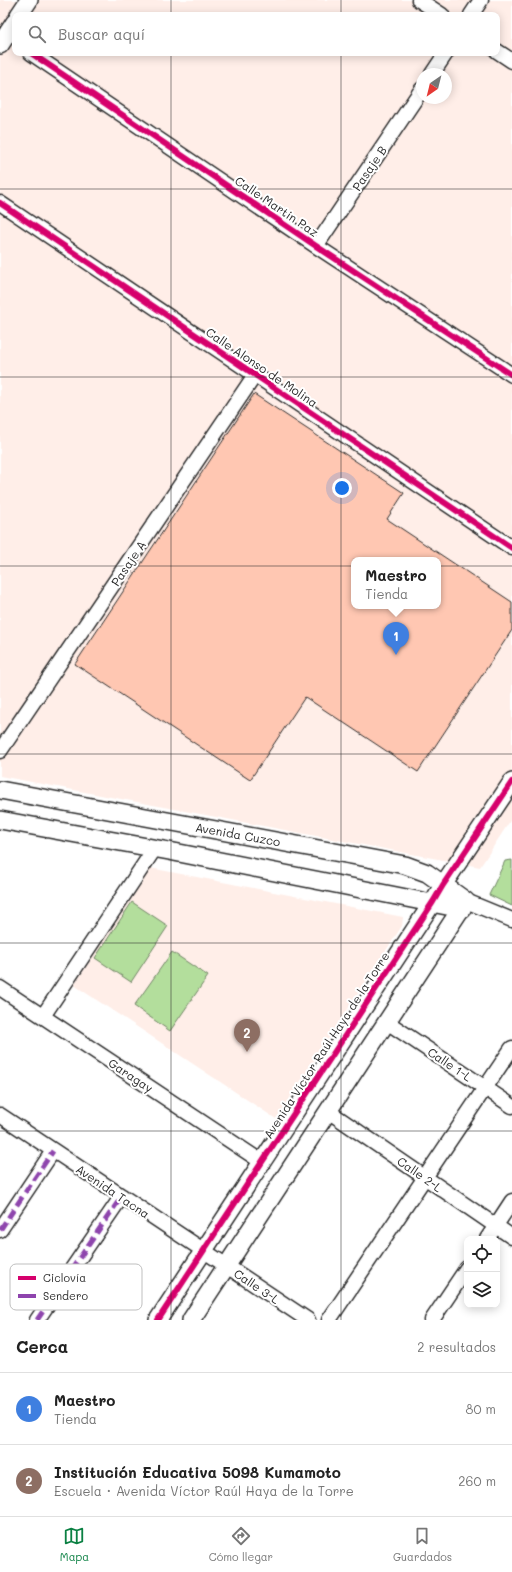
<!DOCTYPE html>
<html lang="es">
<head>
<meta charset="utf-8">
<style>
	:root { --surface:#fff; --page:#f2f2f2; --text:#222; --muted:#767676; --line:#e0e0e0; --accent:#0b8043 }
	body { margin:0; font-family:Mali,sans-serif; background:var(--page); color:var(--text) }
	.controls { position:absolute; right:12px; bottom:12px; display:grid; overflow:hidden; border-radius:8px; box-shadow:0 2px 10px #0003 }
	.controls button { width:36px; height:36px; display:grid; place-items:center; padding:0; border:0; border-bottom:1px solid var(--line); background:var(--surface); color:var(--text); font:20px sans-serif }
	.compass { position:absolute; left:416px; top:68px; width:36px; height:36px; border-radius:50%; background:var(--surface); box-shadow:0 2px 10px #0003; rotate:215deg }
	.you { position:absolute; left:342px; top:488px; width:14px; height:14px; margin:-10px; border:3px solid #fff; border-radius:50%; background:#1a73e8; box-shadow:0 0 0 6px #1a73e833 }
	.badge { display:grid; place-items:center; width:26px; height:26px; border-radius:50%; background:var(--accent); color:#fff; font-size:13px; font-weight:700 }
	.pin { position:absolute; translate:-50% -33px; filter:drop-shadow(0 1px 2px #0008) }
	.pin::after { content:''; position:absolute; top:21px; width:14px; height:12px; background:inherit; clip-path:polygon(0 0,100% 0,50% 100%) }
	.popup { position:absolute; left:351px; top:557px; width:90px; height:52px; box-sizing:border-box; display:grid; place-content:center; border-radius:8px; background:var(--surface); filter:drop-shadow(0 1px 3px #0005); font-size:13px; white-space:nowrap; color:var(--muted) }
	.popup b { font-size:15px; color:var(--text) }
	.popup::after { content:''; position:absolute; left:50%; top:100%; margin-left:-8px; border:8px solid transparent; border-top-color:var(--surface) }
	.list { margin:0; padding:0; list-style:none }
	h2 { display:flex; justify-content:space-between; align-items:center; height:52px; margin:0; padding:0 16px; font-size:17px }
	h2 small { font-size:13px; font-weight:400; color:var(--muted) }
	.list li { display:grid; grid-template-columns:26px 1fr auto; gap:12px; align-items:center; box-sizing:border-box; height:72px; padding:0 16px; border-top:1px solid var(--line) }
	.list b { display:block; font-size:15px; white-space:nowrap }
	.list p { margin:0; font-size:13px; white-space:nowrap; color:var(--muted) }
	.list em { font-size:13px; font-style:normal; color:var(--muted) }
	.icon { flex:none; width:22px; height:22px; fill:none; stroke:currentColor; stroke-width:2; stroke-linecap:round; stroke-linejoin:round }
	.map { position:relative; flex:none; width:512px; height:1320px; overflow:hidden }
	.search { position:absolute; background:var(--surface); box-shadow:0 2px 10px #0003; left:12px; right:12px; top:12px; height:44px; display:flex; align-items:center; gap:10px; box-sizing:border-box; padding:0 14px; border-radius:8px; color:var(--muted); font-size:15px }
	.sheet { height:196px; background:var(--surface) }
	nav { display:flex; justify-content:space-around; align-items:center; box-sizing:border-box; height:56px; border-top:1px solid var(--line); background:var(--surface); font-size:11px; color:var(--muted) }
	nav a { display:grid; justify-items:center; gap:2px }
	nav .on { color:var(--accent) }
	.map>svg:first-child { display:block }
	.built { fill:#ffeee8; fill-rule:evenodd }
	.green { fill:#b3de9c; stroke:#6f8464 }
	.building { fill:#ffc7b2; stroke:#2b2b2b; fill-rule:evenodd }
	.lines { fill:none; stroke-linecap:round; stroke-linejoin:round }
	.minor-casing { stroke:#2b2b2b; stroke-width:17 }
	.tertiary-casing { stroke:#2b2b2b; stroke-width:20 }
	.minor { stroke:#fff; stroke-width:14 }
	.tertiary { stroke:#fff; stroke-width:17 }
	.quiet { stroke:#8e44ad; stroke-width:5; stroke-dasharray:10 5; stroke-linecap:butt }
	.cycleway-casing { stroke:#fff; stroke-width:8 }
	.cycleway { stroke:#d6006c; stroke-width:6 }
	.grid { fill:none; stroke:#2b2b2b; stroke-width:1; stroke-opacity:0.55 }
	.labels { text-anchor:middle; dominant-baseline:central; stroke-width:4; stroke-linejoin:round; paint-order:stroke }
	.street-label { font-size:12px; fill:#2b2b2b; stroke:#fff }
	.key { fill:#fff; stroke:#bfbfbf; stroke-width:1 }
	.key-label { font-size:11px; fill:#2b2b2b }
</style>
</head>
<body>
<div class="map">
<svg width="512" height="1320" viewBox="0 0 512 1320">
	<rect width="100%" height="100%" fill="#fff"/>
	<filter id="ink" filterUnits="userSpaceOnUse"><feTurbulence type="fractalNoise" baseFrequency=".025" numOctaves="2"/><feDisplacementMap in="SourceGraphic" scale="8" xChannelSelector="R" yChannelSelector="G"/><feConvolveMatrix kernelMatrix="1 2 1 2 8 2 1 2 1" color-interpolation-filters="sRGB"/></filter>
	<g filter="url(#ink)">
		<path class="built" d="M 0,0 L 512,0 L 512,818 L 480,867 L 0,776 ZM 15,15 L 497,15 L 497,53 L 15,53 ZM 422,74 L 446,74 L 446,98 L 422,98 ZM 354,560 L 438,560 L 438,606 L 354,606 Z
			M 150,868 L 403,917 L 402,926 L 276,1119 L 74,985 Z"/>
		<path class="green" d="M 512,860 L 512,906 L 489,895 L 505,861 Z
			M 132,902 L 168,926 L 131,982 L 95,958 Z
			M 172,952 L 208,976 L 170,1031 L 134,1006 Z"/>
		<path class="building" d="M 254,394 L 404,493 L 387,519 L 512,602 L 512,630 L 418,772 L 305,697 L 250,780 L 75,664 ZM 354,560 L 438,560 L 438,606 L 354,606 Z"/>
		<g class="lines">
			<g class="minor-casing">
				<path id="minor" d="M 419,0 L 442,15
					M 471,15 L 481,0
					M 497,51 L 512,61
					M 31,53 L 316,246 L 512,375
					M 432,74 L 446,53
					M 0,203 L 512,548
					M 316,246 L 422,89
					M 0,751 L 255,375
					M 466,901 L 512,920
					M 0,988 L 262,1162
					M 43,1016 L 155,848
					M 387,1022 L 512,1106
					M 328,1111 L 512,1237
					M 0,1115 L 308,1320
					M 0,1230 L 53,1151
					M 487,1239 L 512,1201
					M 37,1320 L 122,1196
					M 329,1320 L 512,1048
					M 432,1320 L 467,1268"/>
			</g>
			<g class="tertiary-casing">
				<path id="tertiary" d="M 19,15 L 29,0
					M 0,45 L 15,22
					M 0,790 L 405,865 L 427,873 L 466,901 L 191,1320
					M 0,820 L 169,851 L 462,909
					M 158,1320 L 433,902 L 443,885 L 512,782"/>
			</g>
			<use href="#minor" class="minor"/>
			<use href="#tertiary" class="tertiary"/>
			<path class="quiet" d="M 0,1230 L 53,1151
				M 37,1320 L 122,1196"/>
			<g class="cycleway-casing">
				<path id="cycleway" d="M 31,53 L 316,246 L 512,375
					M 0,203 L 512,548
					M 158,1320 L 433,902 L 443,885 L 512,782"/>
			</g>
			<use href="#cycleway" class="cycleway"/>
		</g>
	</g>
	<path class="grid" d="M 171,0 L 171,15M 341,0 L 341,15M 171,53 L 171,1320M 341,53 L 341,1320M 0,189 L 512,189M 0,377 L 512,377M 0,566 L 512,566M 0,754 L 512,754M 0,943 L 512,943M 0,1131 L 512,1131"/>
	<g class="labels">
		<g class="street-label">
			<text transform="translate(369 168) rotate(-56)">Pasaje B</text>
			<text transform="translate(277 206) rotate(34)">Calle Martin Paz</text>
			<text transform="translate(262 367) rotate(34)">Calle Alonso de Molina</text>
			<text transform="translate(128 563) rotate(-56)">Pasaje A</text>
			<text transform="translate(238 834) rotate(10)">Avenida Cuzco</text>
			<text transform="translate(326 1045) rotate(-57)">Avenida Víctor Raúl Haya de la Torre</text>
			<text transform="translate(450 1064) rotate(34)">Calle 1-L</text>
			<text transform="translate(131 1075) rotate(34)">Garagay</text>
			<text transform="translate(420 1174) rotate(35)">Calle 2-L</text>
			<text transform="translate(113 1191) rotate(34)">Avenida Tacna</text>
			<text transform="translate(257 1286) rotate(34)">Calle 3-L</text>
		</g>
	</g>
	<rect x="10" y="1264" width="132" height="46" rx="6" class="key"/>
	<rect x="18" y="1276" width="18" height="4" fill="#d6006c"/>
	<rect x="18" y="1294" width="18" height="4" fill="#8e44ad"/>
	<g class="key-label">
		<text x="43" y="1282">Ciclovía</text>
		<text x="43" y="1300">Sendero</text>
	</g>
</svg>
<div class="controls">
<button><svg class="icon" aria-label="locate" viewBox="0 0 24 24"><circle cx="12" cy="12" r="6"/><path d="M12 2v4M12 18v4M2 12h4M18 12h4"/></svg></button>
<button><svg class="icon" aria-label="layers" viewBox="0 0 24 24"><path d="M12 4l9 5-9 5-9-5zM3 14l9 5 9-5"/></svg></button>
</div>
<svg class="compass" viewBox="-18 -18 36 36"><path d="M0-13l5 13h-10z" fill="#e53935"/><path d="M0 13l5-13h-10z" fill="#767676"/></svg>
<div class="you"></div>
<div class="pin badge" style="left:396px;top:655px;background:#3f7fe0">1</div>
<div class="popup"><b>Maestro</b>Tienda</div>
<div class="pin badge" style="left:247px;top:1052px;background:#8d6e63">2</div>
<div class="search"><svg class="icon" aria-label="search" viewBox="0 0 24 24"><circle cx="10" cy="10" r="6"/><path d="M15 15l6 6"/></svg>Buscar aquí</div>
</div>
<section class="sheet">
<h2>Cerca<small>2 resultados</small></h2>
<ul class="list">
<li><span class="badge" style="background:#3f7fe0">1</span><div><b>Maestro</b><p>Tienda</p></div><em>80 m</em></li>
<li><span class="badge" style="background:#8d6e63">2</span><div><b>Institución Educativa 5098 Kumamoto</b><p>Escuela · Avenida Víctor Raúl Haya de la Torre</p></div><em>260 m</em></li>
</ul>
</section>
<nav>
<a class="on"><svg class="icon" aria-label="map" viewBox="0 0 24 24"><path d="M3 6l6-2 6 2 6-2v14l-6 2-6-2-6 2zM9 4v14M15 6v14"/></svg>Mapa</a>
<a><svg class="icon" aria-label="directions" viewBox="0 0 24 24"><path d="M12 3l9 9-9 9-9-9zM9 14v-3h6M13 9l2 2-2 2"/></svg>Cómo llegar</a>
<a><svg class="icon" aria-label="saved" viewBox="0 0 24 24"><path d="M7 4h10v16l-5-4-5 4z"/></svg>Guardados</a>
</nav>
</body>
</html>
